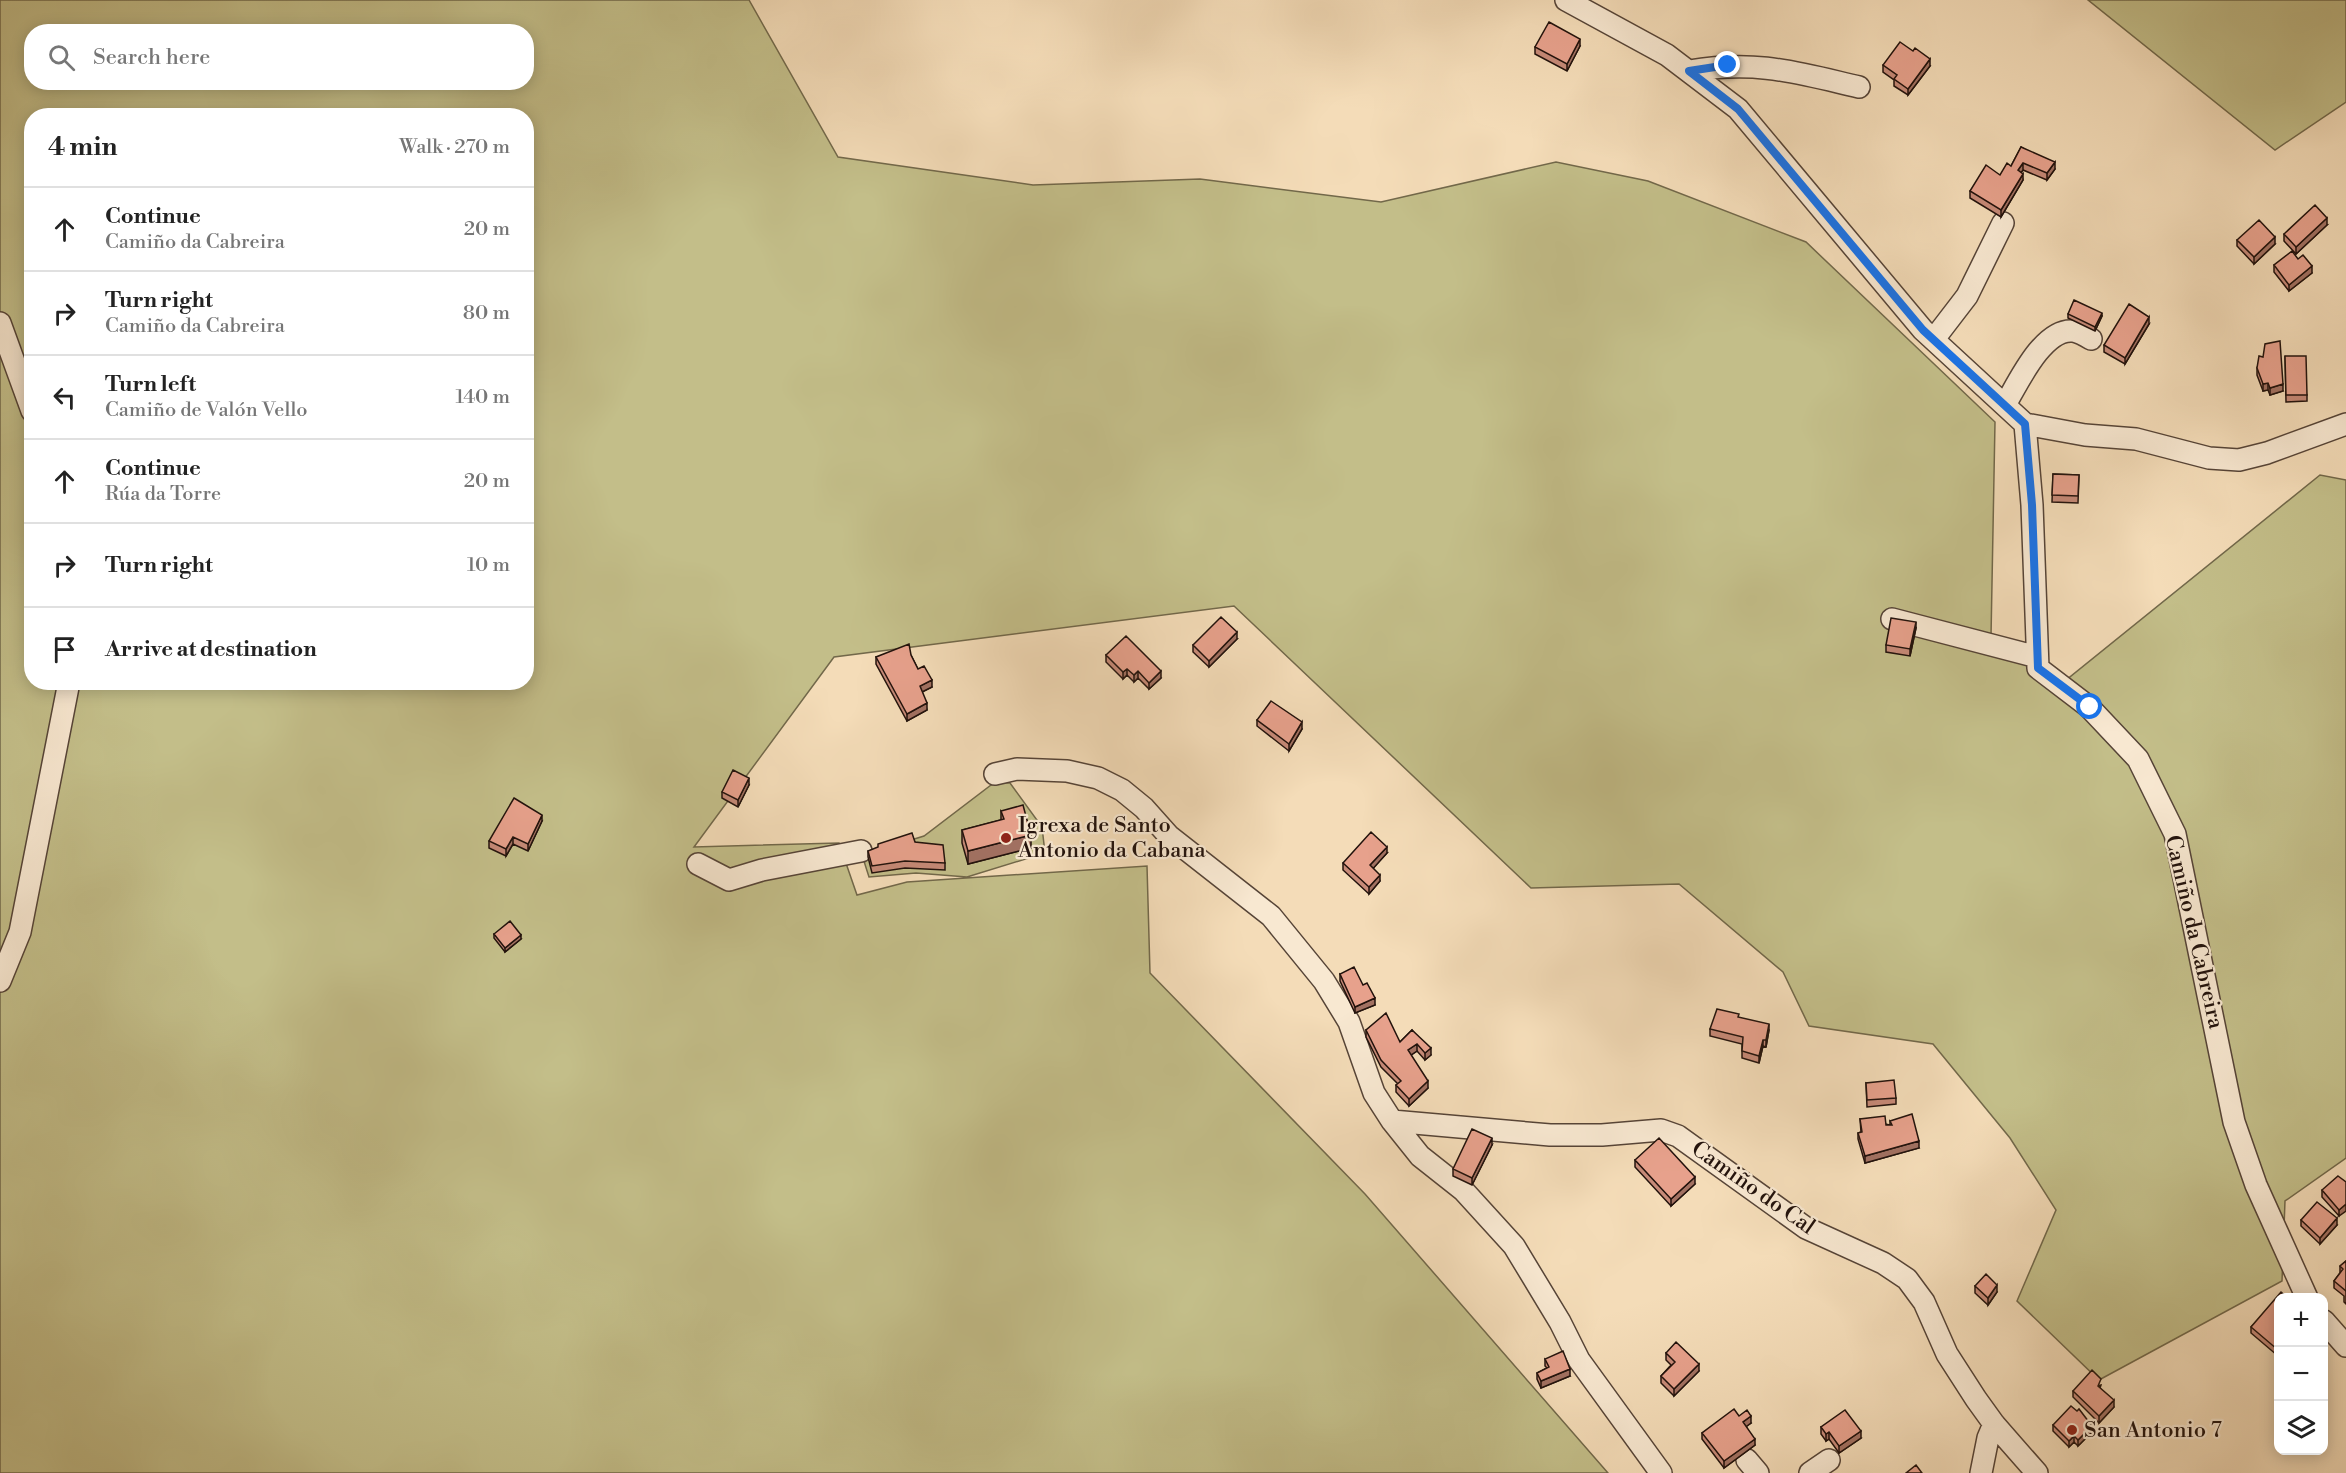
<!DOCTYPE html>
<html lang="en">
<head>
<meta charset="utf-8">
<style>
	:root { --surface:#fff; --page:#f6f6f6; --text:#222; --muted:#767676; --line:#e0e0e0 }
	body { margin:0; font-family:"Libre Bodoni",serif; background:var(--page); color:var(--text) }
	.controls { position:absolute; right:18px; bottom:18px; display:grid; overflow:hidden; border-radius:12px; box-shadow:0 3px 15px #0003 }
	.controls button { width:54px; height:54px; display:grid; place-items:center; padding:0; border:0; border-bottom:2px solid var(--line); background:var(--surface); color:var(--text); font:30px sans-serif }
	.stop { position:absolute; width:18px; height:18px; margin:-14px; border:4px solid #1a73e8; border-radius:50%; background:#fff }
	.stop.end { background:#1a73e8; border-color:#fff; box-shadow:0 2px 6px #0008 }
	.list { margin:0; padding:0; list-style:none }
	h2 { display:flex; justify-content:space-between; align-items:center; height:78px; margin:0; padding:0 24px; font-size:26px }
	h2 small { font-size:20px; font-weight:400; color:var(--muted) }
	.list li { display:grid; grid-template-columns:39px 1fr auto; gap:18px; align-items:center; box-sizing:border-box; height:84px; padding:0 24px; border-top:2px solid var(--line) }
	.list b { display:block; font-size:22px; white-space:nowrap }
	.list p { margin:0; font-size:20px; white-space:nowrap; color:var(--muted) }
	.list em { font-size:20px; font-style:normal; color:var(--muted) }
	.icon { flex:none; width:33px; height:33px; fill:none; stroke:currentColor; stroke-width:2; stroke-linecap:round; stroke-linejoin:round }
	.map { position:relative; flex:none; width:2346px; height:1473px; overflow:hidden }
	.search { position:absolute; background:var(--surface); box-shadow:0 3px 15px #0003; left:24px; top:24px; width:510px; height:66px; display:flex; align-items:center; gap:15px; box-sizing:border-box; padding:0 21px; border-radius:24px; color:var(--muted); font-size:22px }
	.panel { position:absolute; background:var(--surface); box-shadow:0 3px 15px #0003; left:24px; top:108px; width:510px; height:582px; border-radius:24px }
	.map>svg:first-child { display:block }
	.green { fill:#c3be89; stroke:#72684a; stroke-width:1.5; fill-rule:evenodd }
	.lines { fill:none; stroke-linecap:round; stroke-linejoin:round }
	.minor-casing { stroke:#564437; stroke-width:24 }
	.minor { stroke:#f8e8d1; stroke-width:21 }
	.wall { fill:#c78a78; stroke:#22120c; stroke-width:1.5 }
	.shaded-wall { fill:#a27162; stroke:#22120c; stroke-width:1.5 }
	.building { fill:#e7a18c; stroke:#22120c; stroke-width:1.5 }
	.route { stroke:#1a73e8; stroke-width:8 }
	.poi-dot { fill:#8f2418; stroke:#f8e8d1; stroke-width:2 }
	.labels { text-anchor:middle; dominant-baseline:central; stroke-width:4.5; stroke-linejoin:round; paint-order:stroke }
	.poi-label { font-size:22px; fill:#22120c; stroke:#f8e8d1; text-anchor:start }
	.street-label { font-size:22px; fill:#22120c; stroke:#f8e8d1 }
</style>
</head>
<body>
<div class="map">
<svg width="2346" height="1473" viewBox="0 0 2346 1473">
	<rect width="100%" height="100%" fill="#f4dcb8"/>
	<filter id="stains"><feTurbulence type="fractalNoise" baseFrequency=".00333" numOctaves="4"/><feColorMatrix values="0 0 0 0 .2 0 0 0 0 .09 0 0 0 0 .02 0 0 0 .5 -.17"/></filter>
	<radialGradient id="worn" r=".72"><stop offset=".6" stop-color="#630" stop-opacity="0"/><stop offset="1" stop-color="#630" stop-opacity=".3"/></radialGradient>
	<path class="green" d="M 0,0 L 749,0 L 838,157 L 1033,185 L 1200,179 L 1381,202 L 1556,162 L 1648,181 L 1806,242 L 1995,422 L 1991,637 L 2066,680 L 2320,475 L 2346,480 L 2346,1158 L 2285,1201 L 2282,1281 L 2099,1380 L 2017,1301 L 2056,1210 L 2010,1138 L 1933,1044 L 1809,1026 L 1783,972 L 1679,884 L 1531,888 L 1234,606 L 834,657 L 694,847 L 839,843 L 857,895 L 907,882 L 1147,866 L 1150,973 L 1365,1194 L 1608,1473 L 0,1473 ZM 32,32 L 526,32 L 526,82 L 32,82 ZM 32,116 L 526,116 L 526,682 L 32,682 Z
		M 2088,0 L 2346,0 L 2346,102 L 2275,150 Z
		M 995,782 L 1010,783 L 1042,827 L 1045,853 L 967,877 L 916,873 L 869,877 L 862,855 L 924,836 Z"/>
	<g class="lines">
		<g class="minor-casing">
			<path id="minor" d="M 1566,0 L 1667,55 L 1738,109 L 1923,330 L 2025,424 L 2085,435 L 2136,439 L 2209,458 L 2239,460 L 2267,453 L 2346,424
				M 1689,71 C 1757,60 1794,72 1859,87
				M 0,323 L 32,411
				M 1934,339 L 1967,296 L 2003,223
				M 2005,405 C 2018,383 2043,328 2073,331 C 2079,332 2086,336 2091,339
				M 2025,424 L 2032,505 L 2038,668 L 2089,707 L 2138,759 L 2175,834 L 2234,1122 L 2256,1185 L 2307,1298
				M 1892,619 L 2037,657
				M 995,774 L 1017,769 L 1067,771 L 1098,778 L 1122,790 L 1144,808 L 1169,836 L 1271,916 L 1324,981 L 1349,1022 L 1374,1093 L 1392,1121 L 1420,1156 L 1463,1190 L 1514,1246 L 1560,1322 L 1579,1360 L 1661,1473
				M 698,864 L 729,880 L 762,870 L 861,851
				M 0,981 L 20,932 L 69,682
				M 1392,1121 L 1550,1135 L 1602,1135 L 1661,1130 L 1678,1136 L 1806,1228 L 1883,1263 L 1907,1279 L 1924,1302 L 1947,1354 L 1976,1399 L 1994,1424 L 2037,1473
				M 2324,1321 L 2346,1346
				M 1747,1460 L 1758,1473
				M 1810,1473 L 1829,1460
				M 1981,1473 L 1988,1438 L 1994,1424"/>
		</g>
		<use href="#minor" class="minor"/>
	</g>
	<path class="wall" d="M 1580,46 L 1567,71 L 1535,54 L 1535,47 Z
		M 1883,65 L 1930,66 L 1908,95 L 1894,86 L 1894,80 L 1883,72 Z
		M 2021,147 L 2055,169 L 2047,180 L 2023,170 L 2021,172 L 2023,180 L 2001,217 L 1970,198 L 1970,191 L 2000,175 L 2011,166 Z
		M 2327,225 L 2296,254 L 2284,241 L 2284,234 Z
		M 2237,240 L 2275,244 L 2254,264 L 2237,246 Z
		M 2298,259 L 2312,273 L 2289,291 L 2274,272 L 2274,265 Z
		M 2068,314 L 2102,316 L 2095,331 L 2068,318 Z
		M 2149,324 L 2125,364 L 2104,352 L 2104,345 Z
		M 2285,356 L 2307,395 L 2307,401 L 2286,402 Z
		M 2257,368 L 2283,391 L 2270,395 L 2268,390 L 2263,391 L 2257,375 Z
		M 2053,474 L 2079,475 L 2078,503 L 2052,502 Z
		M 1916,628 L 1910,656 L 1886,652 L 1886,645 Z
		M 1237,639 L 1209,667 L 1193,652 L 1193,645 Z
		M 911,655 L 918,669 L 932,687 L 922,692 L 927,710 L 907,721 L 876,664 L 876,657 Z
		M 1106,655 L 1161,678 L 1149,689 L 1138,678 L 1134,682 L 1127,675 L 1123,679 L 1106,662 Z
		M 1257,720 L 1302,729 L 1289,751 L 1257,726 Z
		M 749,785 L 738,807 L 722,798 L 722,792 Z
		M 1001,811 L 1031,848 L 968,864 L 962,843 L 962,830 L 1001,820 Z
		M 542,821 L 528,851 L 513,844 L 506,856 L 489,848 L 489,841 Z
		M 915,842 L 945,863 L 945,870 L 905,868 L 872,873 L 868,857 L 868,851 Z
		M 1387,853 L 1373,868 L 1380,881 L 1369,894 L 1343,870 L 1343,863 Z
		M 494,934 L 521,939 L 505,952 L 494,938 Z
		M 1340,974 L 1363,985 L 1375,1005 L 1355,1013 L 1340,981 Z
		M 1739,1018 L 1769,1030 L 1766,1047 L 1763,1046 L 1759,1063 L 1742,1058 L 1742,1044 L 1710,1036 L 1710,1029 Z
		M 1366,1030 L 1400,1042 L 1412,1030 L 1431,1055 L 1425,1060 L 1417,1051 L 1411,1055 L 1428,1088 L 1409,1106 L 1396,1092 L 1396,1085 L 1398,1084 L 1381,1067 L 1366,1037 Z
		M 1866,1083 L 1896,1098 L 1896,1104 L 1867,1107 Z
		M 1860,1119 L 1890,1125 L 1890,1121 L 1919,1148 L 1865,1163 L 1858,1139 L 1858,1133 L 1861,1132 Z
		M 1492,1145 L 1472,1185 L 1453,1176 L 1453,1169 Z
		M 1635,1160 L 1695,1184 L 1671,1206 L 1635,1167 Z
		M 2346,1182 L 2339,1216 L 2322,1197 L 2322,1190 Z
		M 2301,1220 L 2337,1225 L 2320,1244 L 2301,1226 Z
		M 2346,1261 L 2346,1304 L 2344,1302 L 2344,1296 L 2334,1288 L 2334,1281 L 2340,1273 L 2340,1266 Z
		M 1975,1286 L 1997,1292 L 1988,1305 L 1975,1293 Z
		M 2278,1298 L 2278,1356 L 2251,1333 L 2251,1327 Z
		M 1666,1353 L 1699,1371 L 1674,1396 L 1661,1383 L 1661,1376 L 1671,1365 L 1666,1360 Z
		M 1545,1359 L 1570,1376 L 1541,1388 L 1537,1379 L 1537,1373 L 1547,1368 L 1545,1366 Z
		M 2101,1385 L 2100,1388 L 2114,1407 L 2099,1423 L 2073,1397 L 2073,1391 Z
		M 1739,1416 L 1751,1423 L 1746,1426 L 1755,1445 L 1724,1468 L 1702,1439 L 1702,1433 Z
		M 2053,1425 L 2092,1432 L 2078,1446 L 2074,1442 L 2069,1447 L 2053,1431 Z
		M 1821,1427 L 1861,1438 L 1839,1453 L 1829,1439 L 1826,1441 L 1821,1434 Z"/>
	<path class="shaded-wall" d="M 1580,39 L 1580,46 L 1567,71 L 1567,64 Z
		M 1930,59 L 1930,66 L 1908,95 L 1908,89 Z
		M 2055,162 L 2055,169 L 2047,180 L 2047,173 Z
		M 2023,163 L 2023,170 L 2018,177 L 2018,170 Z
		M 2023,174 L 2023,180 L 2001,217 L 2001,210 Z
		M 2327,218 L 2327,225 L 2296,254 L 2296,247 Z
		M 2275,237 L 2275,244 L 2254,264 L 2254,257 Z
		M 2312,266 L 2312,273 L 2289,291 L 2289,285 Z
		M 2102,313 L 2102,316 L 2095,331 L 2095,327 Z
		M 2149,317 L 2149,324 L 2125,364 L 2125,358 Z
		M 2268,383 L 2268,390 L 2263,391 L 2263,384 Z
		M 2283,384 L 2283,391 L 2270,395 L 2270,388 Z
		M 1916,622 L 1916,628 L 1910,656 L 1910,649 Z
		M 1237,632 L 1237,639 L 1209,667 L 1209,661 Z
		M 1127,669 L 1127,675 L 1123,679 L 1123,672 Z
		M 1138,671 L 1138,678 L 1134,682 L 1134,675 Z
		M 1161,671 L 1161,678 L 1149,689 L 1149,683 Z
		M 932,680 L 932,687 L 920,693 L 920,686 Z
		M 927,703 L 927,710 L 907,721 L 907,714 Z
		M 1302,722 L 1302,729 L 1289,751 L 1289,744 Z
		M 749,778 L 749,785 L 738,807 L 738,800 Z
		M 542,815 L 542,821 L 528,851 L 528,844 Z
		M 1031,835 L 1031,848 L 968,864 L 968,851 Z
		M 513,837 L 513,844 L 506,856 L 506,849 Z
		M 1387,847 L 1387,853 L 1370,872 L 1370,865 Z
		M 1380,875 L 1380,881 L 1369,894 L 1369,887 Z
		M 521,935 L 521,939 L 505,952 L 505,948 Z
		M 1375,998 L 1375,1005 L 1355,1013 L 1355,1007 Z
		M 1769,1024 L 1769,1030 L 1766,1047 L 1766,1040 Z
		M 1763,1040 L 1763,1046 L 1759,1063 L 1759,1056 Z
		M 1417,1044 L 1417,1051 L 1408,1057 L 1408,1050 Z
		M 1431,1048 L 1431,1055 L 1425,1060 L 1425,1053 Z
		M 1428,1081 L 1428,1088 L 1409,1106 L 1409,1099 Z
		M 1492,1138 L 1492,1145 L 1472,1185 L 1472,1178 Z
		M 1919,1141 L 1919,1148 L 1865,1163 L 1865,1156 Z
		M 1695,1177 L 1695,1184 L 1671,1206 L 1671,1199 Z
		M 2346,1204 L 2346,1211 L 2339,1216 L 2339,1210 Z
		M 2337,1218 L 2337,1225 L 2320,1244 L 2320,1238 Z
		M 1997,1285 L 1997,1292 L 1988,1305 L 1988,1298 Z
		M 1699,1364 L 1699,1371 L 1674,1396 L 1674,1389 Z
		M 1570,1369 L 1570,1376 L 1541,1388 L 1541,1381 Z
		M 2114,1400 L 2114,1407 L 2099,1423 L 2099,1416 Z
		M 1751,1416 L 1751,1423 L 1743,1429 L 1743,1422 Z
		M 2092,1426 L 2092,1432 L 2078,1446 L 2078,1440 Z
		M 1861,1431 L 1861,1438 L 1839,1453 L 1839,1446 Z
		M 1829,1432 L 1829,1439 L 1826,1441 L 1826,1434 Z
		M 2074,1436 L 2074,1442 L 2069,1447 L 2069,1441 Z
		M 1755,1439 L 1755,1445 L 1724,1468 L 1724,1461 Z"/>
	<path class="building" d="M 1549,22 L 1580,39 L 1567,64 L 1535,47 Z
		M 1900,42 L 1913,51 L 1915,48 L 1930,59 L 1908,89 L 1894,79 L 1897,75 L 1883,65 Z
		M 2021,147 L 2055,162 L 2047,173 L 2023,163 L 2018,170 L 2023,174 L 2001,210 L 1970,191 L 1986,165 L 2000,175 L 2007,163 L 2011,166 Z
		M 2315,205 L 2327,218 L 2296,247 L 2284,234 Z
		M 2259,220 L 2275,237 L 2254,257 L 2237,240 Z
		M 2292,251 L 2298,259 L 2303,255 L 2312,266 L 2289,285 L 2274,265 Z
		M 2074,300 L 2102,313 L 2095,327 L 2068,314 Z
		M 2129,304 L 2149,317 L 2125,358 L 2104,345 Z
		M 2280,341 L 2283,384 L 2270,388 L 2268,383 L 2263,384 L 2257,368 L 2259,356 L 2263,357 L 2265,344 Z
		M 2285,356 L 2306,356 L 2307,395 L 2286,395 Z
		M 2053,474 L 2079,475 L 2078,496 L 2052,495 Z
		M 1221,617 L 1237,632 L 1209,661 L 1193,645 Z
		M 1891,618 L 1916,622 L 1910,649 L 1886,645 Z
		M 1126,636 L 1161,671 L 1149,683 L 1138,671 L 1134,675 L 1127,669 L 1123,672 L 1106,655 Z
		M 909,644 L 911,655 L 918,669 L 924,666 L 932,680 L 920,686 L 927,703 L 907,714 L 876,657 Z
		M 1271,701 L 1302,722 L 1289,744 L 1257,720 Z
		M 733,770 L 749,778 L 738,800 L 722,792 Z
		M 514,798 L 542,815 L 528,844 L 513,837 L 506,849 L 489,841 Z
		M 1023,805 L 1031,835 L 968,851 L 962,830 L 1004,819 L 1001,811 Z
		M 1371,832 L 1387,847 L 1370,865 L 1380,875 L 1369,887 L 1343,863 Z
		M 912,833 L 915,842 L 943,845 L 945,863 L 905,861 L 872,866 L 868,851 L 878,847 L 878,844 Z
		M 510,921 L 521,935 L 505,948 L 494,934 Z
		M 1354,967 L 1363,985 L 1367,983 L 1375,998 L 1355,1007 L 1340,974 Z
		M 1717,1009 L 1739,1014 L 1738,1017 L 1769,1024 L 1766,1040 L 1763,1040 L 1759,1056 L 1742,1051 L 1743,1037 L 1710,1029 Z
		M 1386,1013 L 1400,1042 L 1412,1030 L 1431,1048 L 1425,1053 L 1417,1044 L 1408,1050 L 1428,1081 L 1409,1099 L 1396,1085 L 1401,1081 L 1381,1060 L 1366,1030 Z
		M 1894,1080 L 1896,1098 L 1867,1100 L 1866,1083 Z
		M 1912,1114 L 1919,1141 L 1865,1156 L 1858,1133 L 1862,1132 L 1860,1119 L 1885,1116 L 1886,1125 L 1892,1125 L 1890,1121 Z
		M 1472,1129 L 1492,1138 L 1472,1178 L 1453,1169 Z
		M 1659,1138 L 1695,1177 L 1671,1199 L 1635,1160 Z
		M 2338,1176 L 2346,1182 L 2346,1204 L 2339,1210 L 2322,1190 Z
		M 2317,1202 L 2337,1218 L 2320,1238 L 2301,1220 Z
		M 2346,1261 L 2346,1291 L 2334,1281 L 2343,1269 L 2340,1266 Z
		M 1986,1274 L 1997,1285 L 1988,1298 L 1975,1286 Z
		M 2281,1292 L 2288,1298 L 2278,1298 L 2278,1350 L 2251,1327 Z
		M 1676,1342 L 1699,1364 L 1674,1389 L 1661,1376 L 1675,1362 L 1666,1353 Z
		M 1563,1351 L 1570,1369 L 1541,1381 L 1537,1373 L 1549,1367 L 1545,1359 Z
		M 2092,1370 L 2101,1379 L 2098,1386 L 2114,1400 L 2099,1416 L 2073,1391 Z
		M 2071,1406 L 2077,1411 L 2079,1409 L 2092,1426 L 2078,1440 L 2074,1436 L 2069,1441 L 2053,1425 Z
		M 1734,1409 L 1739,1416 L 1747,1410 L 1751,1416 L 1743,1422 L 1755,1439 L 1724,1461 L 1702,1433 Z
		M 1845,1410 L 1861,1431 L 1839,1446 L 1829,1432 L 1826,1434 L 1821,1427 Z
		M 1916,1465 L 1922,1473 L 1906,1473 Z"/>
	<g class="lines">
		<path class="route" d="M 1728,65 L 1689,71 L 1738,109 L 1923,330 L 2025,424 L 2032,505 L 2038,668 L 2090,707"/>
	</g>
	<g class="poi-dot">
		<circle cx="1006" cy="838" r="6"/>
		<circle cx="2072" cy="1430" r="6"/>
	</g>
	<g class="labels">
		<g class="poi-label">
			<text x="1018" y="825">Igrexa de Santo<tspan x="1018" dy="25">Antonio da Cabana</tspan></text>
			<text x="2084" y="1430">San Antonio 7</text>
		</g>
		<g class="street-label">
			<text transform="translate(2194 932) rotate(77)">Camiño da Cabreira</text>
			<text transform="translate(1753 1188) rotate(35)">Camiño do Cal</text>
		</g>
	</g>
	<rect width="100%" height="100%" filter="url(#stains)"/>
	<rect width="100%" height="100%" fill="url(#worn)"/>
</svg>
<div class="controls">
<button>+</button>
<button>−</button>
<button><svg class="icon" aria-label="layers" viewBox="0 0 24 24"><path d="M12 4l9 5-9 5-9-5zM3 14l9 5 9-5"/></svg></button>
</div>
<div class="stop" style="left:2090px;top:707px"></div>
<div class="stop end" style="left:1728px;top:65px"></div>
<div class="search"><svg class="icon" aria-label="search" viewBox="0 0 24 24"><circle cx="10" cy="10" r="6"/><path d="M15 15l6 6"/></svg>Search here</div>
<section class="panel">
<h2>4 min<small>Walk · 270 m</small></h2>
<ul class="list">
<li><svg class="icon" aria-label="ahead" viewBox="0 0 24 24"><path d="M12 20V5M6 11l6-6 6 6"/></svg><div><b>Continue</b><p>Camiño da Cabreira</p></div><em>20 m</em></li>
<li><svg class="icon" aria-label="right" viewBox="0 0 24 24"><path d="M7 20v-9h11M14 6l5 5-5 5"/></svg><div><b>Turn right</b><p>Camiño da Cabreira</p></div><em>80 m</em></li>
<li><svg class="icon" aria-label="left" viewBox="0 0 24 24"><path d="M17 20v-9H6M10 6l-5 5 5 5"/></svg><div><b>Turn left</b><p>Camiño de Valón Vello</p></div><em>140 m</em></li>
<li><svg class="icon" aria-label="ahead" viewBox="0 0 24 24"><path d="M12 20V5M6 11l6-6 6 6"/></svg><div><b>Continue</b><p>Rúa da Torre</p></div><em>20 m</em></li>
<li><svg class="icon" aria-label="right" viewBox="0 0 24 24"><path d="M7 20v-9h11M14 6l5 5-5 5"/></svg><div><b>Turn right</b></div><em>10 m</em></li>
<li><svg class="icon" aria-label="arrive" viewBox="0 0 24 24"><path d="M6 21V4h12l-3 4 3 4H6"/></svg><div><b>Arrive at destination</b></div></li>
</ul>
</section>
</div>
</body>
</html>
